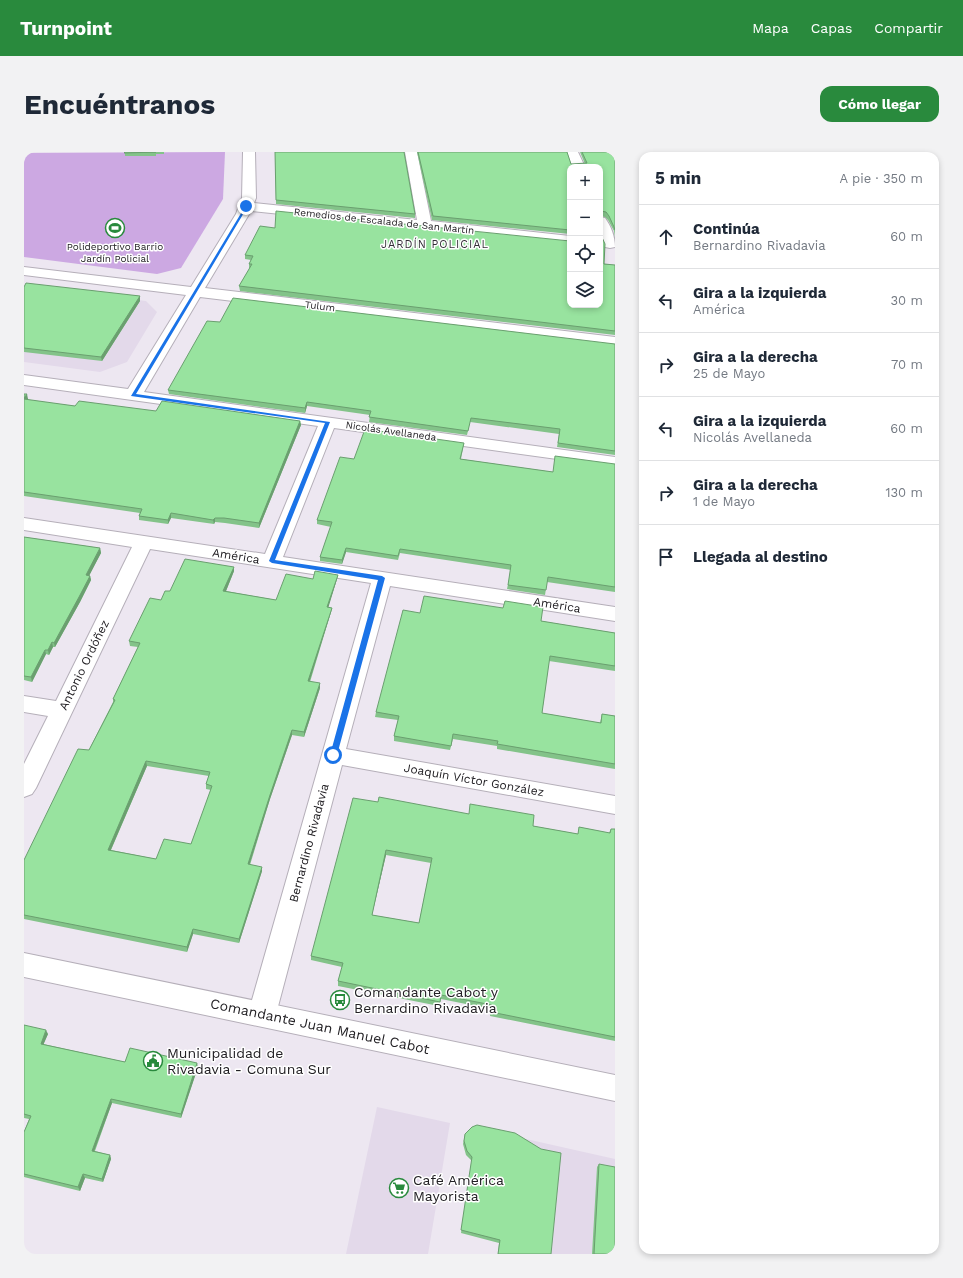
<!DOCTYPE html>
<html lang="es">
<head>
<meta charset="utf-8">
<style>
	:root { --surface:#fff; --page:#f2f2f3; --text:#1f2937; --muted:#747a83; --line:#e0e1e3; --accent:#298a3d }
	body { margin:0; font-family:"Work Sans",sans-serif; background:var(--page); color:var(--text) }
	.controls { position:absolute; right:12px; top:12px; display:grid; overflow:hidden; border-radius:8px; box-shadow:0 2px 6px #0003 }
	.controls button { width:36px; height:36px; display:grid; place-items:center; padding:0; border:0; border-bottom:1px solid var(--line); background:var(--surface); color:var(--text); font:20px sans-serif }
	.stop { position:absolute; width:12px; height:12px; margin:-9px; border:3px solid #1a73e8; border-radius:50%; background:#fff }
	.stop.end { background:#1a73e8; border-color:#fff; box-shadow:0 1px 4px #0008 }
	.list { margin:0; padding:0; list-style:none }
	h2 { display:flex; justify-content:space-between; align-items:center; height:52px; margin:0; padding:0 16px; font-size:17px }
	h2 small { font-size:13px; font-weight:400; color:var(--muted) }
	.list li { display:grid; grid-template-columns:26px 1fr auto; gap:12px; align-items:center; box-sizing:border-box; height:64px; padding:0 16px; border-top:1px solid var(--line) }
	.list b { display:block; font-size:15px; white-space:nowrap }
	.list p { margin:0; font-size:13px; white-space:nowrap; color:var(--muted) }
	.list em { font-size:13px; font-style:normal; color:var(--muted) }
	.icon { flex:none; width:22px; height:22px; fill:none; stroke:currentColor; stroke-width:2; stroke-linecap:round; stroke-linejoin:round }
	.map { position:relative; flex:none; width:591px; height:1102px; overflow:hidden; border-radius:12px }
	header { display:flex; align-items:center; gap:24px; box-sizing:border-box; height:56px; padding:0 20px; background:var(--accent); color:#fff }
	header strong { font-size:19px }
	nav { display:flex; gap:22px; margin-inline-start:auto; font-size:14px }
	.intro { display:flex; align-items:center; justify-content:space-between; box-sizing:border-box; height:96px; padding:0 24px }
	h1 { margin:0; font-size:28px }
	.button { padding:10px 18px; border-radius:12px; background:var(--accent); color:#fff; font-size:14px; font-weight:700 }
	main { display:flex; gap:24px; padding:0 24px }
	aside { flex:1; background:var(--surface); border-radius:12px; box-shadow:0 2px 6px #0003 }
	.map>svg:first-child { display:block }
	.built { fill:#e3d9ea }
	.green { fill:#cca8e2 }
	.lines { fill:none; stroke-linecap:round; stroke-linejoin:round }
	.minor-casing { stroke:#b5afb9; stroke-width:2 }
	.secondary-casing { stroke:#b5afb9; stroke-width:2 }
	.minor { fill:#fff; fill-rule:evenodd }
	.secondary { fill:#fff; fill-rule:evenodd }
	.wall { fill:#83c389; fill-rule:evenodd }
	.shaded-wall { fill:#6a9f6f }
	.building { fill:#98e39f; stroke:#6a9f6f; fill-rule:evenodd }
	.route { fill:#1a73e8 }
	.labels { text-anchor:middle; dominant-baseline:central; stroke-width:3; stroke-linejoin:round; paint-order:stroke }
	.far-street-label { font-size:10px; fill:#222024; stroke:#fff }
	.far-poi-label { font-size:10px; fill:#222024; stroke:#fff }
	.far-neighbourhood-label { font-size:11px; letter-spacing:1px; fill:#332e36; stroke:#fff }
	.street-label { font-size:12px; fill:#222024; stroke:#fff }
	.near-poi-label { font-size:14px; fill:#222024; stroke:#fff; text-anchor:start }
	.near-street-label { font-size:14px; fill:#222024; stroke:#fff }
</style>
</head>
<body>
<header>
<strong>Turnpoint</strong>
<nav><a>Mapa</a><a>Capas</a><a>Compartir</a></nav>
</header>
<div class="intro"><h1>Encuéntranos</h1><a class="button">Cómo llegar</a></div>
<main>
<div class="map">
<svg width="591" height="1102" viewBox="0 0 591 1102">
	<rect width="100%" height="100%" fill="#ede7f1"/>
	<path class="built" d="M 0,135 L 122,149 L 133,160 L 103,210 L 76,220 L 0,210 Z
		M 353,955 L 426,971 L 404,1102 L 322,1102 Z
		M 502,987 L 591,1007 L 591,1102 L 489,1102 Z"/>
	<path class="green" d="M 201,0 L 199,47 L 157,116 L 133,122 L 0,105 L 0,1 Z"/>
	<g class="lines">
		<g class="minor-casing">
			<path id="minor" d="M 219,0 L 231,0 L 232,46 L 230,51 L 393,68 L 381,0 L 393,0 L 407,69 L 546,84 L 546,92 L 227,59 L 181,136 L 591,185 L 591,195 L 176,145 L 120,240 L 591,305 L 591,315 L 310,276 L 259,405 L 591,455 L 591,469 L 366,434 L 322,597 L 591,644 L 591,662 L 318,613 L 252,862 L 248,871 L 238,874 L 228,871 L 224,862 L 347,431 L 126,397 L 12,636 L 8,642 L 0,645 L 0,612 L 24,564 L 0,560 L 0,544 L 32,549 L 108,395 L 0,378 L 0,366 L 241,402 L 294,274 L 0,233 L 0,223 L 104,237 L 162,143 L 0,123 L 0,115 L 167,135 L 212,62 L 218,46 Z
				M 542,0 L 554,0 L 561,15 L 547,15 Z
				M 576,65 L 581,66 C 587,74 591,85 591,95 L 586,96 L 581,95 C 574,86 576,76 576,65 Z"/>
		</g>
		<g class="secondary-casing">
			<path id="secondary" d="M 0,801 L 591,923 L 591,949 L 0,825 Z"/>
		</g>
		<use href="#minor" class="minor"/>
		<use href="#secondary" class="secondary"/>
	</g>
	<path class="wall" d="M 101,0 L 140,0 L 140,2 L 132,2 L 132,4 L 101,4 Z
		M 251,0 L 391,62 L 391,66 L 252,52 Z
		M 393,0 L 543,0 L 547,12 L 561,12 L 556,0 L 591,0 L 591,85 L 590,79 L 584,68 L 581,65 L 576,64 L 546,15 L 546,82 L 408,68 Z
		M 251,76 L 591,113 L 591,183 L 216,139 L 215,134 L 226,116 L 225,116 L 225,112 L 227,108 L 221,107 L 221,103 Z
		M 0,135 L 116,144 L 116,149 L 78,209 L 0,200 Z
		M 196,170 L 591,192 L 591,303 L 533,295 L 535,282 L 446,270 L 443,283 L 345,270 L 346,263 L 283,254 L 281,261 L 145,242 L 144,238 Z
		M 0,242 L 4,247 L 3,248 L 51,254 L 276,269 L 277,273 L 235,376 L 201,371 L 191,370 L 190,372 L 147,366 L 144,372 L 115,368 L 115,364 L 116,361 L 0,344 Z
		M 440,291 L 437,307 L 529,320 L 591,312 L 591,440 L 523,430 L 521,443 L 483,437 L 487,418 L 376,401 L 374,408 L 322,400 L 318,412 L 296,409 L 296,405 L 307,375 L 293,372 L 293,368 L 330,307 Z
		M 0,385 L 76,396 L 77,401 L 65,423 L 66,424 L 67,428 L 56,450 L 31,495 L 29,495 L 25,503 L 22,502 L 8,530 L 0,528 Z
		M 210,415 L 210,419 L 202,439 L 252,448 L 289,427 L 314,423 L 313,427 L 304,455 L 308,456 L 307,460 L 286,530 L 296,536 L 280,585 L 268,583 L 246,647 L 226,713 L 238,719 L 215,791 L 169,782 L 163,800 L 0,767 L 0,708 L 65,598 L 89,550 L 89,547 L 114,495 L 106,494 L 105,489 L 137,448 L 146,439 ZM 123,614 L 185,624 L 182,632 L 182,637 L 187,638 L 167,692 L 132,707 L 87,698 Z
		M 396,461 L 517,469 L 591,481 L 591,519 L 525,509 L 518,561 L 576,571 L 578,562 L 591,564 L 591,617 L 473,597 L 473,594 L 429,587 L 426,598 L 370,589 L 370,584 L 374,568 L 351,565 L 352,560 Z
		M 354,650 L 509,674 L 554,682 L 555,675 L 585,681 L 587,677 L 591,677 L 591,889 L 466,864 L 467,857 L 417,847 L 415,854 L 314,834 L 314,829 L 318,815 L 287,808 L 287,804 ZM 362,703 L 407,711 L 395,771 L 348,763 Z
		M 0,873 L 24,882 L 19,892 L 101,910 L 174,915 L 157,966 L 88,951 L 71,999 L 86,1003 L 87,1007 L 79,1030 L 61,1026 L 56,1039 L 0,1025 L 0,980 L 5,967 L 0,966 Z
		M 441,982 L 527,1102 L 474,1102 L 475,1091 L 437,1081 L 448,1009 L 442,1003 L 439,992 Z
		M 575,1012 L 591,1102 L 568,1102 L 573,1015 Z"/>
	<path class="shaded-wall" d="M 116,144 L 116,149 L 78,209 L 77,205 Z
		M 3,242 L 4,247 L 0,252 L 0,246 Z
		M 283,250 L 283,254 L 281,261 L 281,256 Z
		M 276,269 L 277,273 L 235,376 L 235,371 Z
		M 147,361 L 147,366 L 144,372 L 144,368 Z
		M 191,366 L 191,370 L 190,372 L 189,368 Z
		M 76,396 L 77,401 L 63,428 L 62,423 Z
		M 322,396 L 322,400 L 318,412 L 318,408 Z
		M 210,415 L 210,419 L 200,444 L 199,439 Z
		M 314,423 L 313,427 L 303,460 L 303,455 Z
		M 66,424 L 67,428 L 56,450 L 31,495 L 30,491 Z
		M 308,456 L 307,460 L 284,534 L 284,529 Z
		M 28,490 L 29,495 L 25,503 L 24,498 Z
		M 21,498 L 22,502 L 8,530 L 7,525 Z
		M 296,531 L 296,536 L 280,585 L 280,580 Z
		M 268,578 L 268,583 L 246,647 L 224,717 L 224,712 L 246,643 Z
		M 122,609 L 123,614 L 85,702 L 84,698 Z
		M 362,698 L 362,703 L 347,767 L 348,763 Z
		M 238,715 L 238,719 L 215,791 L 215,787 Z
		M 169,777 L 169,782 L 163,800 L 163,795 Z
		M 22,878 L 24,882 L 18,896 L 17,892 Z
		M 173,911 L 174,915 L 157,966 L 157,962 Z
		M 87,947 L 88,951 L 69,1002 L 68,999 Z
		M 86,1003 L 87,1007 L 79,1030 L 78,1027 Z
		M 59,1022 L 61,1026 L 56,1039 L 54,1035 Z"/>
	<path class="building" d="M 101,0 L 132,0 L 100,1 Z
		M 251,0 L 380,0 L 391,62 L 252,48 Z
		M 394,0 L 543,0 L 547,12 L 563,11 L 558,0 L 591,0 L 591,78 L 590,75 L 585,64 L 582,60 L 577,59 L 576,60 L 576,15 L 546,15 L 546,78 L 409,64 Z
		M 252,59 L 546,89 L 546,153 L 576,153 L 576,81 L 581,92 L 580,112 L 591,113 L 591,179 L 215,134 L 228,112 L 225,112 L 229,104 L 221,103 L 236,74 L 251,76 Z
		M 2,131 L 116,144 L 77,205 L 0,196 L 0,135 Z
		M 209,146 L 591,192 L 591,299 L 534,291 L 536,277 L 447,266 L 444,279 L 345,265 L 347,259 L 283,250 L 281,256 L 144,238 L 183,169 L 196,170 Z
		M 0,242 L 3,242 L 0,246 Z
		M 0,247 L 51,254 L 55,249 L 132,259 L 138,249 L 276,269 L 235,371 L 200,366 L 191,366 L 189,368 L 147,361 L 144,368 L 115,364 L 118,357 L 0,340 Z
		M 341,277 L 440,291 L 436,307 L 529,320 L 531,304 L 591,312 L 591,435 L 524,425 L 522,438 L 484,433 L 487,413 L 376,397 L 374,404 L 322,396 L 318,408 L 296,405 L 308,370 L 293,368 L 316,305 L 330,307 Z
		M 0,385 L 76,396 L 62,423 L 66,424 L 55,445 L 30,491 L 28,490 L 24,498 L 21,498 L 7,525 L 0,524 Z
		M 161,407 L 210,415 L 199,439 L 252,448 L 262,422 L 289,427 L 291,419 L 314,423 L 303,455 L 308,456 L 284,529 L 296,531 L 280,580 L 268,578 L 246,643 L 224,712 L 238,715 L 215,787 L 169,777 L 163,795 L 0,763 L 0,708 L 54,597 L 65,598 L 91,548 L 89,547 L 116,491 L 105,489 L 126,446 L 137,448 L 141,439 L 146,439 ZM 122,609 L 186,620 L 182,632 L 188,634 L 167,692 L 140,687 L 132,707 L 84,698 Z
		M 400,444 L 479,456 L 481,449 L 519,455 L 517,469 L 591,481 L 591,514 L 526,504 L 518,561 L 577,571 L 578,562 L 591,564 L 591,612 L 473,592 L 474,589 L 429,582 L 427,594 L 370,584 L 375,564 L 352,560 L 379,458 L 396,461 Z
		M 355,645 L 445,662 L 446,652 L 510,663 L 509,674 L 554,682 L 555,675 L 586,681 L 587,677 L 591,677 L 591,885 L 467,860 L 468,853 L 417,843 L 416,850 L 314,829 L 319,811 L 287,804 L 329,646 L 354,650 ZM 362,698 L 408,706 L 395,771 L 348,763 Z
		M 0,873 L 22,878 L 17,892 L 101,910 L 106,896 L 173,911 L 157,962 L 87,947 L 68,999 L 86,1003 L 78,1027 L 59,1022 L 54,1035 L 0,1022 L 0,980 L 7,964 L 0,962 Z
		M 453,973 L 491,981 L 517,997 L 537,1001 L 527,1102 L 474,1102 L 476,1088 L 437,1078 L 448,1005 L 443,999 L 440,989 L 441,982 L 448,975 Z
		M 575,1012 L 591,1015 L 591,1102 L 570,1102 Z"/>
	<path class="route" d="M 222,53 L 224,54 L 112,242 L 306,270 L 251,408 L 358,424 L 361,426 L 313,603 L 309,605 L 306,603 L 354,428 L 248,411 L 245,409 L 301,271 L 107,244 Z"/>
	<defs>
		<g id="stadium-ring" transform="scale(1)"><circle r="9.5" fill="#fff" stroke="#298a3d" stroke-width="1.5"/><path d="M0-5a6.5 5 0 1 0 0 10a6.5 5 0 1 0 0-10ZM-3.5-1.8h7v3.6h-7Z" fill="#298a3d"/></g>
		<g id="bus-ring" transform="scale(1)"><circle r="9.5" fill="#fff" stroke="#298a3d" stroke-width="1.5"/><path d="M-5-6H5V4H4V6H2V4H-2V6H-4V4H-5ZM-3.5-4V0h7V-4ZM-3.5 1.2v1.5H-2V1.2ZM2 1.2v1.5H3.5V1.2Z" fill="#298a3d"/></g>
		<g id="civic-ring" transform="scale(1)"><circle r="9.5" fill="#fff" stroke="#298a3d" stroke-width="1.5"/><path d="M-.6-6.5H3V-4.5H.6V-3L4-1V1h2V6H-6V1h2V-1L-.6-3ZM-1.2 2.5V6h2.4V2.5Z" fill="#298a3d"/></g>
		<g id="supermarket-ring" transform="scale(1)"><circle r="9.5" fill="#fff" stroke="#298a3d" stroke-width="1.5"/><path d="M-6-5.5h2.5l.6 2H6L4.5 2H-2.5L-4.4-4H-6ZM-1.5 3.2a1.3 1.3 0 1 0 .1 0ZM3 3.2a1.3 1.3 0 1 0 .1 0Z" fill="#298a3d"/></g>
	</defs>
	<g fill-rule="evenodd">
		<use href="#stadium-ring" x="91" y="76"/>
		<use href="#bus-ring" x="316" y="848"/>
		<use href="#civic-ring" x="129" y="909"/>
		<use href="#supermarket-ring" x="375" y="1036"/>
	</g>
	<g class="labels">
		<g class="far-street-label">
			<text transform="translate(360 69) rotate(6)">Remedios de Escalada de San Martín</text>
			<text transform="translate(296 154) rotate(7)">Tulum</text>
			<text transform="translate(367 279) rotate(8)">Nicolás Avellaneda</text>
		</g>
		<g class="far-poi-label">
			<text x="91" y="94">Polideportivo Barrio<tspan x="91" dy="12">Jardín Policial</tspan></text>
		</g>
		<g class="far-neighbourhood-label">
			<text x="411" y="92">JARDÍN POLICIAL</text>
		</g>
		<g class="street-label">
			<text transform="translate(212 404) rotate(9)">América</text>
			<text transform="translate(533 453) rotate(9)">América</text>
			<text transform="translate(60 513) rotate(-64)">Antonio Ordóñez</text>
			<text transform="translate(450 628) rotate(10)">Joaquín Víctor González</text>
			<text transform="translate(285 691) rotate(-75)">Bernardino Rivadavia</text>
		</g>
		<g class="near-poi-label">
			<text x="330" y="840">Comandante Cabot y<tspan x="330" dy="16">Bernardino Rivadavia</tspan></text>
			<text x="143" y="901">Municipalidad de<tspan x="143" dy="16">Rivadavia - Comuna Sur</tspan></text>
			<text x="389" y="1028">Café América<tspan x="389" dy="16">Mayorista</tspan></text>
		</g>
		<g class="near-street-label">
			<text transform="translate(296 874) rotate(12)">Comandante Juan Manuel Cabot</text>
		</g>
	</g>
</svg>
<div class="controls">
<button>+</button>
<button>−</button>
<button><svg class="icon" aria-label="locate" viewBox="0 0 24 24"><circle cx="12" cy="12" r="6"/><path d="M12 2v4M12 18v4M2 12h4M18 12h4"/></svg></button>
<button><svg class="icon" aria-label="layers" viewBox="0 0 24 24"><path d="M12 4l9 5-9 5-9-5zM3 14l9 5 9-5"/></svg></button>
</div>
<div class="stop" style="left:309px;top:603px"></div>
<div class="stop end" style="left:222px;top:54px"></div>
</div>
<aside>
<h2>5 min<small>A pie · 350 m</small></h2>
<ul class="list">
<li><svg class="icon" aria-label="ahead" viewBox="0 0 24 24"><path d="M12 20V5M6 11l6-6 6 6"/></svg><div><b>Continúa</b><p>Bernardino Rivadavia</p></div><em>60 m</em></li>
<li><svg class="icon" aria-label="left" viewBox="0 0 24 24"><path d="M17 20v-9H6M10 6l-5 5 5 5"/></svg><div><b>Gira a la izquierda</b><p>América</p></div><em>30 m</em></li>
<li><svg class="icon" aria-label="right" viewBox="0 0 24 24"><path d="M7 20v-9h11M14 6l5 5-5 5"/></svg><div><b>Gira a la derecha</b><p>25 de Mayo</p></div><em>70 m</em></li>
<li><svg class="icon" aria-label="left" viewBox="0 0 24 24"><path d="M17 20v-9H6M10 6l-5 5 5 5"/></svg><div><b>Gira a la izquierda</b><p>Nicolás Avellaneda</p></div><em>60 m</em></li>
<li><svg class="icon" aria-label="right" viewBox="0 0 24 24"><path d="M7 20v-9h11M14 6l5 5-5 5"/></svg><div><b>Gira a la derecha</b><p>1 de Mayo</p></div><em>130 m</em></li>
<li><svg class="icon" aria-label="arrive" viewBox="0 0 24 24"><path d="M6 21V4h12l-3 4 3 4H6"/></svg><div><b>Llegada al destino</b></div></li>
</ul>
</aside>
</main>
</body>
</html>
